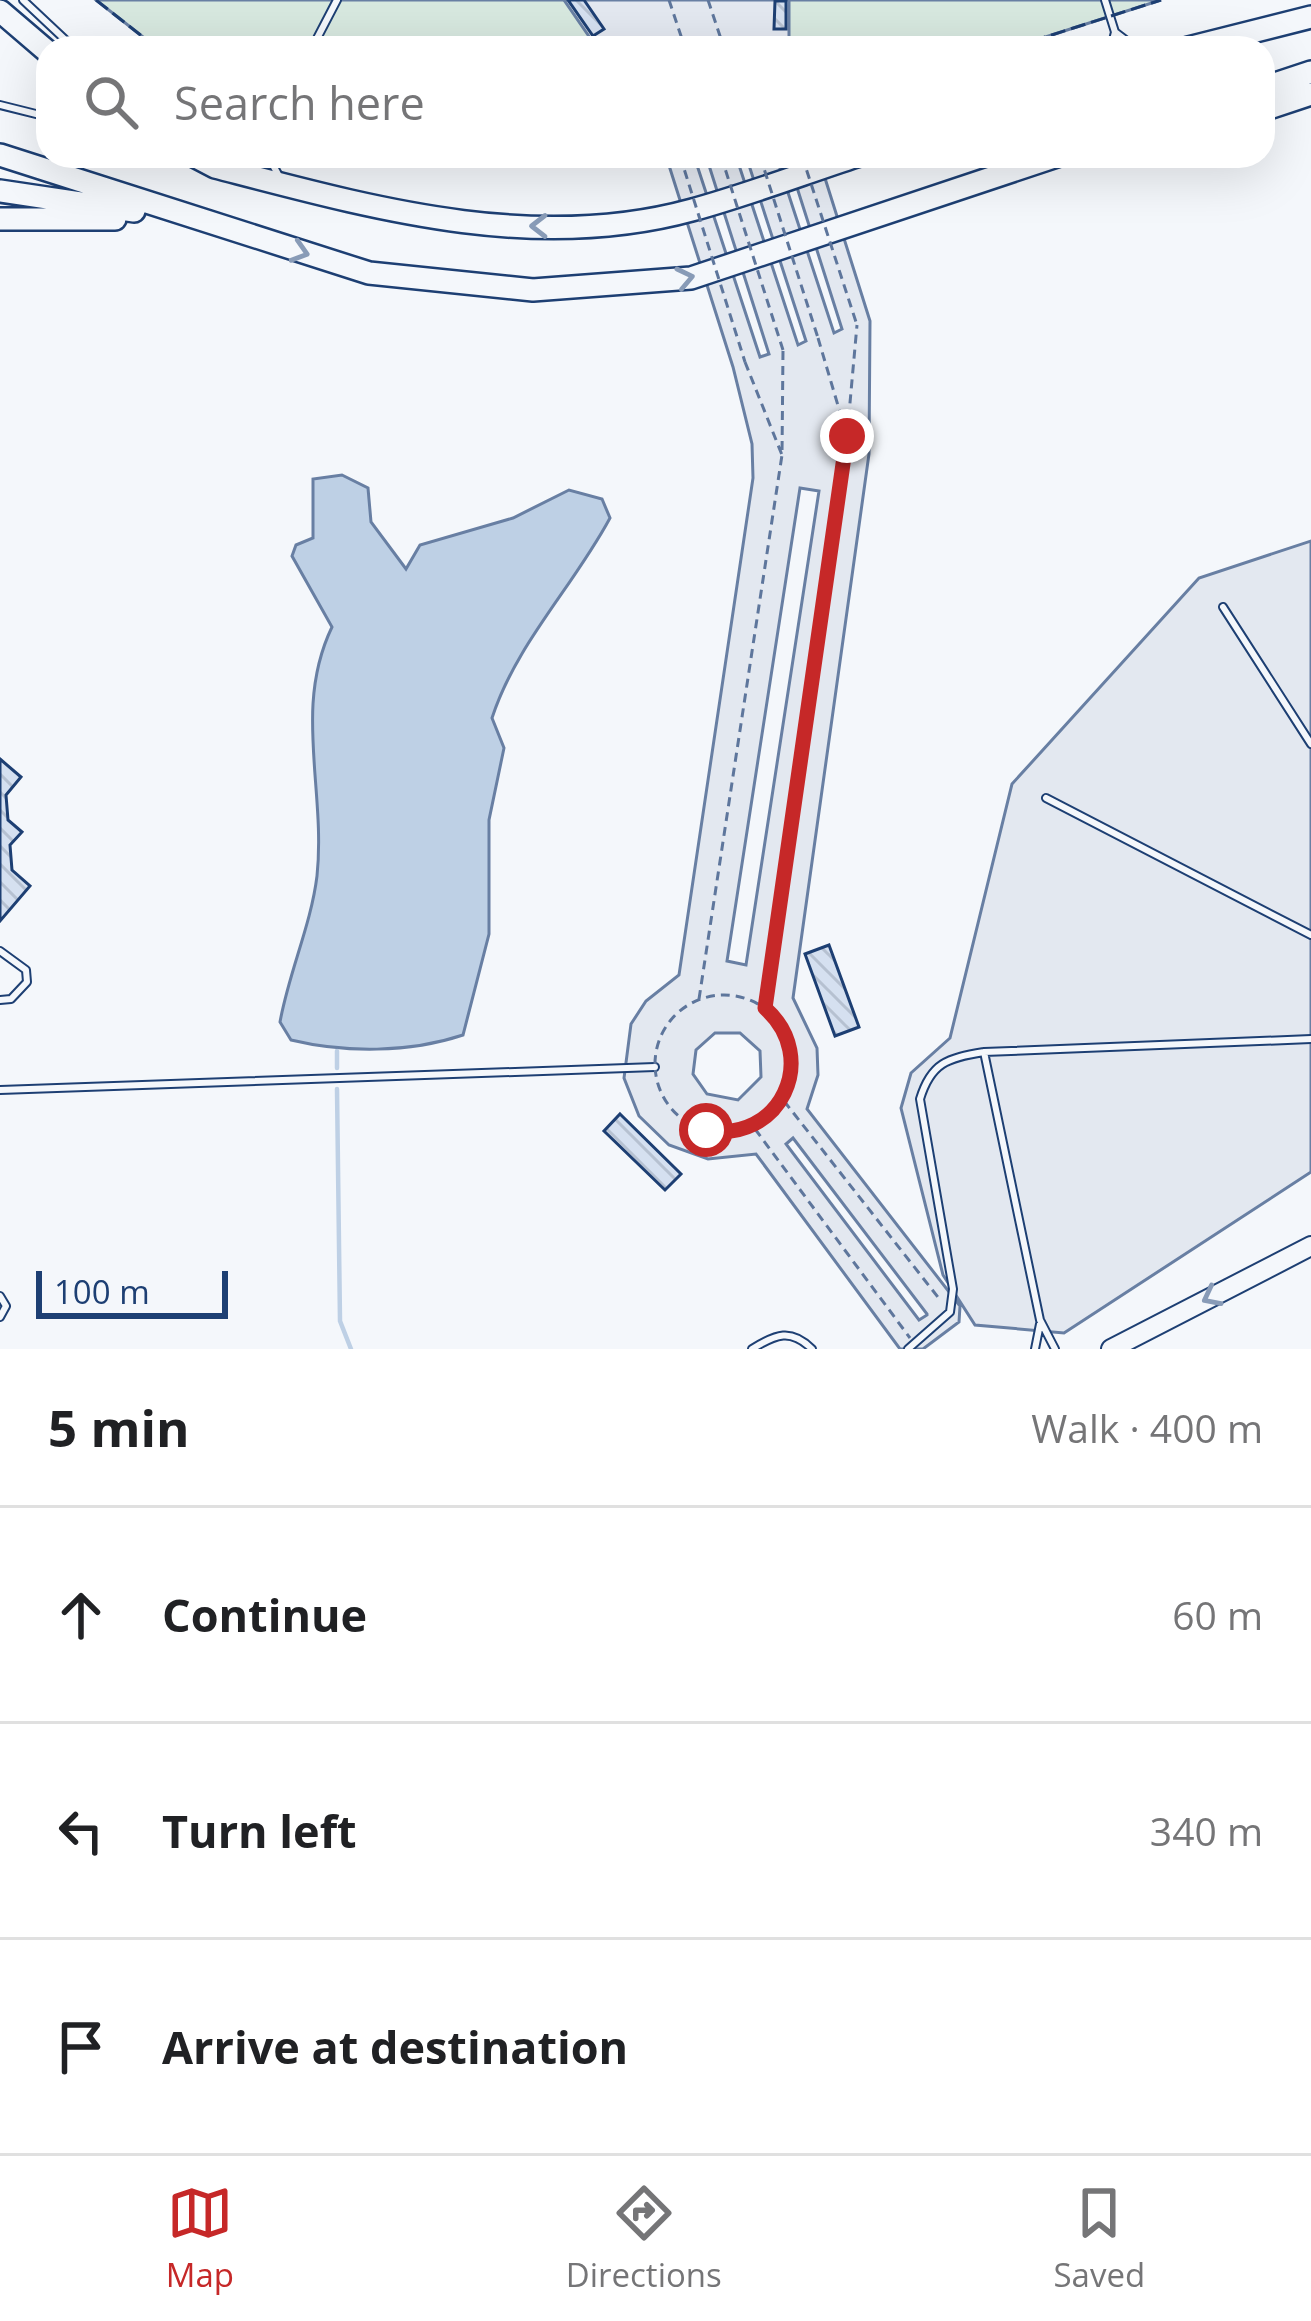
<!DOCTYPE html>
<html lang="en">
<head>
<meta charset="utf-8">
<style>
	:root { --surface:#fff; --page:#f2f2f2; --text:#202124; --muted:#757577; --line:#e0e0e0; --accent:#c62828 }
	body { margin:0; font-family:"Open Sans",sans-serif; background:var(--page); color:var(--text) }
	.scale { position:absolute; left:36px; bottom:30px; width:192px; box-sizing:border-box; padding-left:12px; border:6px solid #1d3f73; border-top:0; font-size:33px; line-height:42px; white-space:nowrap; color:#1d3f73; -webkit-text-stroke:9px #f4f7fb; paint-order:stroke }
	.stop { position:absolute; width:36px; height:36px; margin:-27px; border:9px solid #c62828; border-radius:50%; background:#fff }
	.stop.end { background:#c62828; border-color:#fff; box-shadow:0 3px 12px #0008 }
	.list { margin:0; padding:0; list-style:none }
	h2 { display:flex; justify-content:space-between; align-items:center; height:156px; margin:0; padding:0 48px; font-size:51px }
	h2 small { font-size:39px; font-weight:400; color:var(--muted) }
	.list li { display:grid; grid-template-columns:78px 1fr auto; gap:36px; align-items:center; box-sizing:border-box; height:216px; padding:0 48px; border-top:3px solid var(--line) }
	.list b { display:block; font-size:45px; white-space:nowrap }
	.list em { font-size:39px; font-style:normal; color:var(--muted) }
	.icon { flex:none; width:66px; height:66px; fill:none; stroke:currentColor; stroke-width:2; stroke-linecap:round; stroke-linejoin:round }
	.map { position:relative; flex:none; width:1311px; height:1349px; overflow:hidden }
	.search { position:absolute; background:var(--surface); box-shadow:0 12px 48px #0002; left:36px; right:36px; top:36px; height:132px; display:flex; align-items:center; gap:30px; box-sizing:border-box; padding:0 42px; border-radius:36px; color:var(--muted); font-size:45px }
	.sheet { height:804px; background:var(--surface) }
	nav { display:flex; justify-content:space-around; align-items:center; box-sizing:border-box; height:168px; border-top:3px solid var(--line); background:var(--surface); font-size:33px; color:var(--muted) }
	nav a { display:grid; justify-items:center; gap:6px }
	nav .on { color:var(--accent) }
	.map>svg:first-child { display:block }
	.pitch { fill:#d7e8df; stroke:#687fa3; stroke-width:3 }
	.parking { fill:#e3e8f0; stroke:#687fa3; stroke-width:3; fill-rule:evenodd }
	.water { fill:#bed0e5; stroke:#687fa3; stroke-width:3 }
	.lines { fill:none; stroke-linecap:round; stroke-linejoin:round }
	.stream { stroke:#bed0e5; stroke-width:4.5 }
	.building { fill:url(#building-back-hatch); stroke:#1d3f73; stroke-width:3 }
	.service-casing { stroke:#1d3f73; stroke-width:10 }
	.primary-casing { stroke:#1d3f73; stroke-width:22 }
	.motorway-casing { stroke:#1d3f73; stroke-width:26 }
	.path { stroke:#5e769c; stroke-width:3; stroke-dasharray:9 6; stroke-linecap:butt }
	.service { stroke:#f4f7fb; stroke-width:6 }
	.primary { stroke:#f4f7fb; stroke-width:18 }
	.motorway { stroke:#f4f7fb; stroke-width:21 }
	.path-bridge { stroke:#5e769c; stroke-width:3; stroke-dasharray:9 6; stroke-linecap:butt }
	.fence { stroke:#1d3f73; stroke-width:3; stroke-dasharray:15 6; stroke-linecap:butt }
	.oneway { stroke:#889bb7 }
	.route { stroke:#c62828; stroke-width:15 }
</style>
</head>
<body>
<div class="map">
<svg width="1311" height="1349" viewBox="0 0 1311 1349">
	<defs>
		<pattern id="building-back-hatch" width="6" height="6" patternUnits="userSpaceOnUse" patternTransform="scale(3)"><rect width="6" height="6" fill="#d5e0f0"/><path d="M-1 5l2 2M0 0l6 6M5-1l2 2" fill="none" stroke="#b6c1d1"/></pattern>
	</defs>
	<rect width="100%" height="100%" fill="#f4f7fb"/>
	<path class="pitch" d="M 96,0 L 1161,0 L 1011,48 L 157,48 Z
		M 408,156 L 659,156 C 575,170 492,169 408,156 Z"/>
	<path class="parking" d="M 564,0 L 789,0 L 789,48 L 597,48 Z
		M 666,156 L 694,156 L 760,357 L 769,354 L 706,156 L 736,156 L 798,345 L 806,341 L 746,156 L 776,156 L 834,333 L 842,329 L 787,156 L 818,156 L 870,321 L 869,454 L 793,998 L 817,1048 L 818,1075 L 807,1109 L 960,1306 L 959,1322 L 923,1349 L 900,1349 L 756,1154 L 708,1159 L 669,1145 L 639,1116 L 624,1078 L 631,1024 L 646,1001 L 679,975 L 753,478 L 752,444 L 733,367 ZM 800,488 L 819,491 L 746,965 L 727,961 ZM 715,1033 L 740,1033 L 760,1051 L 761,1077 L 738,1100 L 707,1094 L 693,1074 L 696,1050 ZM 793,1138 L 927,1314 L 927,1315 L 919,1320 L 786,1144 Z
		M 1311,541 L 1311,1172 L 1064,1333 L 975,1325 L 943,1275 L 901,1108 L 911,1073 L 950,1038 L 1012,784 L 1199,578 Z"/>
	<path class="water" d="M 342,475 L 368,488 L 371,522 L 406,569 L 420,545 L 513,518 L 569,490 L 602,499 L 610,518 C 573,587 516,644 492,718 L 504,748 L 489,820 L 489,934 L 463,1035 C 409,1053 345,1053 291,1040 L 280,1022 C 289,972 311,925 317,876 C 326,789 293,708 332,627 L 292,556 L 296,545 L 313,538 L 313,479 Z"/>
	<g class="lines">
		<path class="stream" d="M 337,1051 L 337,1068
			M 337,1089 L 340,1321 L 351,1349"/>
	</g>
	<path class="building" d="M 568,0 L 584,0 L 604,29 L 593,36 Z
		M 775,1 L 786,1 L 786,29 L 774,29 Z
		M 0,759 L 21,777 L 6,795 L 8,820 L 22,832 L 10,845 L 12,870 L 30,886 L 0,921 Z
		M 829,945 L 859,1027 L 835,1036 L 805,954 Z
		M 620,1114 L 681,1174 L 665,1190 L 604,1131 Z"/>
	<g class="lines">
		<g class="service-casing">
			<path id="service" d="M 23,0 L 74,48
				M 1105,0 L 1115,32 L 1111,48
				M 1115,32 L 1136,48
				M 312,48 L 337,0
				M 0,105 L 48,117
				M 268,156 L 280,178
				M 1223,607 L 1311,744
				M 1046,798 L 1311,935
				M 0,951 L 26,970 L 27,982 L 11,999 L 0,1000
				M 984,1052 L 1040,1320 L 1055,1349
				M 0,1090 L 655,1067
				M 0,1296 L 6,1306 L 0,1317
				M 752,1349 C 776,1334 791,1328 812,1349
				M 908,1349 L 950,1312 L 953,1289 L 920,1099 C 931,1063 947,1058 984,1052 L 1311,1039
				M 1035,1349 L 1040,1324"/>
		</g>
		<g class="primary-casing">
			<path id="primary" d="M 1111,1349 L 1311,1246"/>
		</g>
		<g class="motorway-casing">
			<path id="motorway" d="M 0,11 L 48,52
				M 1188,48 L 1311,17
				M 1263,88 L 1311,72
				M 1263,110 L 1311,94
				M 0,155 L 369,273 L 533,290 L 691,278 L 1057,156
				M 194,156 L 215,167 C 369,207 532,254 692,210 C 747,195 802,174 857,156
				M 0,191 L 134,211
				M 0,219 L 115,219"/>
		</g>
		<path class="path" d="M 669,0 L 685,48
			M 708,0 L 724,48
			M 818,338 L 847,436 L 857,325
			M 745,362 L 782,455 L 783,350
			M655 1064a69 69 0 1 1 138 0a69 69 0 1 1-138 0Z
			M 699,999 L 782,455
			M 765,1008 L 847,436
			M 784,1101 L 941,1301
			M 755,1129 L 910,1338"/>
		<use href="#service" class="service"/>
		<use href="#primary" class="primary"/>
		<use href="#motorway" class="motorway"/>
		<path class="path-bridge" d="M 680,156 L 745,362
			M 721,156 L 783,350
			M 760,156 L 818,338
			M 802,156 L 857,325"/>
		<path class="fence" d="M 96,0 L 157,48
			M 1011,48 L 1161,0
			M 408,156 C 492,169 575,170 659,156"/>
	</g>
	<defs><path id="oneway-chevron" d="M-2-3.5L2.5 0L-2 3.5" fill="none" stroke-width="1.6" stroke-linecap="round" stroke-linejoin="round" transform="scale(3)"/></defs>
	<g class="oneway">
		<use href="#oneway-chevron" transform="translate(539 226) rotate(180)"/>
		<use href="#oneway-chevron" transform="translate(300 252) rotate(17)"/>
		<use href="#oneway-chevron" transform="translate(685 278) rotate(-12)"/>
		<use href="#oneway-chevron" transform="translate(1211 1297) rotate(153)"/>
	</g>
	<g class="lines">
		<path class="route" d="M 706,1130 C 780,1144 821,1058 765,1008 L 847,436"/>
	</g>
</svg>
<div class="scale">100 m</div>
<div class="stop" style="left:706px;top:1130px"></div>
<div class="stop end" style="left:847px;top:436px"></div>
<div class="search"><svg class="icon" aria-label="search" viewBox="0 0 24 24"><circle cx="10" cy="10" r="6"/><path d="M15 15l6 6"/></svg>Search here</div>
</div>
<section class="sheet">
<h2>5 min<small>Walk · 400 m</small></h2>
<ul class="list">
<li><svg class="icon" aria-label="ahead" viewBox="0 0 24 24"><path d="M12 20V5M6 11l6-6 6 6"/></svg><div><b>Continue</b></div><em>60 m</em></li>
<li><svg class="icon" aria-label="left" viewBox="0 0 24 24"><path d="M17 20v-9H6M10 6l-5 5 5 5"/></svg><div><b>Turn left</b></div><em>340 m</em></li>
<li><svg class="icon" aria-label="arrive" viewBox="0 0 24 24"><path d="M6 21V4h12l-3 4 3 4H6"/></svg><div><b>Arrive at destination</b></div></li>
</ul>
</section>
<nav>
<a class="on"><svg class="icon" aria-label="map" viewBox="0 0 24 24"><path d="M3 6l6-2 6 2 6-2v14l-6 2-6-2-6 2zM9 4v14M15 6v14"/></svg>Map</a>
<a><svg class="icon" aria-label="directions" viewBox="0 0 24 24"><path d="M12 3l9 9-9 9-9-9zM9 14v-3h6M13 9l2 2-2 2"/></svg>Directions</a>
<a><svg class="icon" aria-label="saved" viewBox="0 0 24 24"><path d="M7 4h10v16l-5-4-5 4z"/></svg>Saved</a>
</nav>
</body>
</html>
